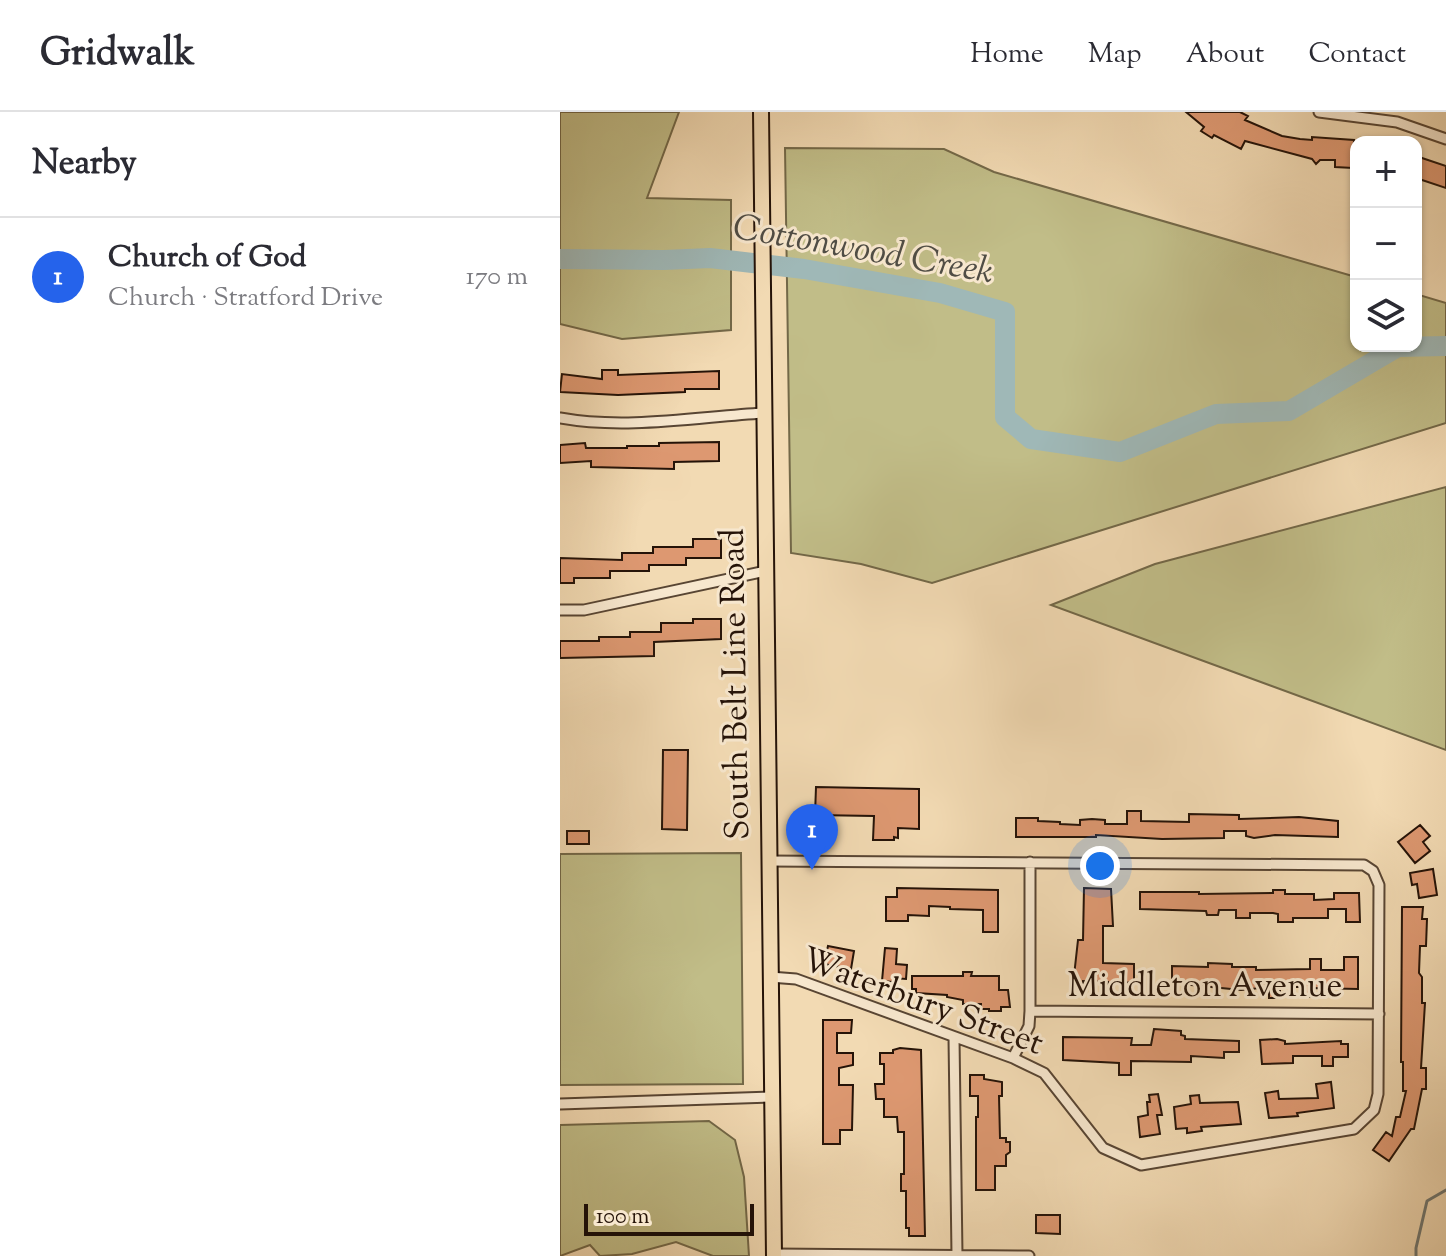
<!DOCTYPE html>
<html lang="en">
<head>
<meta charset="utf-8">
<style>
	:root { --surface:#fff; --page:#f2f2f3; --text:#2b2b33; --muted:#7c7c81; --line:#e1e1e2; --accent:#2563eb }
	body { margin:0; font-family:"Sorts Mill Goudy",serif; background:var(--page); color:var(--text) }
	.controls { position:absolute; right:24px; top:24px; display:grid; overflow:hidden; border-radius:16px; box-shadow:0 2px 6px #0004 }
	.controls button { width:72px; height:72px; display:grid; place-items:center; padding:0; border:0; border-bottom:2px solid var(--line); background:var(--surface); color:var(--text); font:40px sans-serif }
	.scale { position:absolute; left:24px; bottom:20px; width:170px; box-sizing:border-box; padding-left:8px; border:4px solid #251308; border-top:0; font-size:22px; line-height:28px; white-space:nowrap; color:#251308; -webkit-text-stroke:6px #f7e7ce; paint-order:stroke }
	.you { position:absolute; left:540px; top:754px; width:28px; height:28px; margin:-20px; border:6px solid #fff; border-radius:50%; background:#1a73e8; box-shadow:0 0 0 12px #1a73e833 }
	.badge { display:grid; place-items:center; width:52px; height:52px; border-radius:50%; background:var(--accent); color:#fff; font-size:26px; font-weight:700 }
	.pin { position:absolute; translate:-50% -66px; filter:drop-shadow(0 2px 4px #0008) }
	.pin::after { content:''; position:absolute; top:42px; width:28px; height:24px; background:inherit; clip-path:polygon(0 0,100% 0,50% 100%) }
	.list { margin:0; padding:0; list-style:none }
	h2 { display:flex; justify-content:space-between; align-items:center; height:104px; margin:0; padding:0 32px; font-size:34px }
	h2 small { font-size:26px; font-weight:400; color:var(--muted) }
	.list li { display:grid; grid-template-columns:52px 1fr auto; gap:24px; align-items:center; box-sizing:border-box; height:120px; padding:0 32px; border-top:2px solid var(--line) }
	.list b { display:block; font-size:30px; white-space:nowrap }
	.list p { margin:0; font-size:26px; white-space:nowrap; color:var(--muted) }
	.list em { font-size:26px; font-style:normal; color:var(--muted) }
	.icon { flex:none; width:44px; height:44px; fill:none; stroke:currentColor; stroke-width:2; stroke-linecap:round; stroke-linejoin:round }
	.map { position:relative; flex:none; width:886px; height:1144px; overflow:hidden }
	header { display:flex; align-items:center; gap:48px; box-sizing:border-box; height:112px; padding:0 40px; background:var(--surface); border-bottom:2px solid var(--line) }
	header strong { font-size:38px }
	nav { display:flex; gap:44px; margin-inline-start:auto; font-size:28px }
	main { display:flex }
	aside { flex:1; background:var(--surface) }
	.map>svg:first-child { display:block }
	.green { fill:#c1bd88; stroke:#736848; stroke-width:2 }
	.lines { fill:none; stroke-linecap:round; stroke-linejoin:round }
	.stream { stroke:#6e7671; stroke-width:3 }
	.river { stroke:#9fb8b7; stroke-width:20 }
	.building { fill:#dd9871; stroke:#251308; stroke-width:2 }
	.minor-casing { stroke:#584533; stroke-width:13 }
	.primary-casing { stroke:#251308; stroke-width:18 }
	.minor { stroke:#f7e7ce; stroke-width:9 }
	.primary { stroke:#f2dab3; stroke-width:14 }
	.labels { text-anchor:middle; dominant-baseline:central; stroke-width:6; stroke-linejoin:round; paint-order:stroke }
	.street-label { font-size:34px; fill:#251308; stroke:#f7e7ce }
	.water-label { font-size:36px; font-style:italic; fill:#504d45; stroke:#f7e7ce }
</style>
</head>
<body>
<header>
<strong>Gridwalk</strong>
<nav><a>Home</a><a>Map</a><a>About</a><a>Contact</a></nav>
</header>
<main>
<aside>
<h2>Nearby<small></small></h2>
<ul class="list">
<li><span class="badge">1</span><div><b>Church of God</b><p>Church · Stratford Drive</p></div><em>170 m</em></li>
</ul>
</aside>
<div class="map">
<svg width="886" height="1144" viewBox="0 0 886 1144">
	<rect width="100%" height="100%" fill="#f2dab3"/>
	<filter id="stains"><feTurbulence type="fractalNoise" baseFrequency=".0025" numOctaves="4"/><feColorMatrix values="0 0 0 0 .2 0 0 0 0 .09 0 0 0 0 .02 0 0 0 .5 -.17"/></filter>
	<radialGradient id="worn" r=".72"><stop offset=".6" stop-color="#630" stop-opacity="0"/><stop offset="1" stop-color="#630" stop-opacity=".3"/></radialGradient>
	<path class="green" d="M 0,0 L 119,0 L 87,86 L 171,88 L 171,218 L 62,227 L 0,212 Z
		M 225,36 L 384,37 L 434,60 L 796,165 L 796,234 L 856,234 L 856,182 L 886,191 L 886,311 L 372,471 L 301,452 L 231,441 Z
		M 886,375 L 886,638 L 491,493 L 595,452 Z
		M 181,741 L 183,972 L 0,973 L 0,742 Z
		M 149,1009 L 175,1028 L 184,1065 L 189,1144 L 153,1144 L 116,1130 L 72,1142 L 40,1144 L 30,1133 L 0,1144 L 0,1013 Z"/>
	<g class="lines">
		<path class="stream" d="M 856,1144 L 856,1136 L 867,1089 L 886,1078"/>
		<path class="river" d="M 0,147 L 104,148 L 150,146 L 244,157 L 380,181 L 445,200 L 445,305 L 471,327 L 560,340 L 656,302 L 729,299 L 838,235 L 886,234"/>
	</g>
	<path class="building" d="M 626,0 L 680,0 L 688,4 L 685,8 L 722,24 L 740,27 L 752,28 L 752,25 L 794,28 L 793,56 L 775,55 L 775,48 L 760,48 L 756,52 L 752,47 L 685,29 L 681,37 L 654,23 L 652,26 L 641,19 L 644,15 Z
		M 859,45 L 886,54 L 886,76 L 856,66 Z
		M 42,258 L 58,258 L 58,263 L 159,259 L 159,277 L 125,277 L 125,280 L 58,283 L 0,280 L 2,262 L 42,267 Z
		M 159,330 L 159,349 L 114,350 L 114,357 L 31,355 L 31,349 L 0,351 L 0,333 L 25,331 L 26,336 L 67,336 L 67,334 L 99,334 L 99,331 Z
		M 133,427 L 161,427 L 161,446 L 126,446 L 126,453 L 89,453 L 89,459 L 50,459 L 50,466 L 14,466 L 14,471 L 0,471 L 0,446 L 62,448 L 62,441 L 93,441 L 93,435 L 133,435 Z
		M 133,507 L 161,507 L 161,527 L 94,530 L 94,544 L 0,546 L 0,529 L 39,529 L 39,525 L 70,525 L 70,520 L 101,520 L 101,511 L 133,511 Z
		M 103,638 L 128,638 L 127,718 L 102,717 Z
		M 256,675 L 359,677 L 359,717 L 338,716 L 338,726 L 334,725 L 334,728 L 313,728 L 314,704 L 255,703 Z
		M 567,699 L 581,699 L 581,709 L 629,710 L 629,702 L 679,703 L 679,707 L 739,705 L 778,709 L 778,725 L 715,723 L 694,726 L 686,724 L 686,719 L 664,719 L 664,726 L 602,727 L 536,723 L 536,725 L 456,725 L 456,706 L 478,706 L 478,709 L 500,710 L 500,712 L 520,713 L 520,708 L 532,707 L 545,708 L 545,712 L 567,712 Z
		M 860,713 L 870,724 L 863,730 L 870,739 L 855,751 L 838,730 Z
		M 7,719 L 29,719 L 29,732 L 7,732 Z
		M 873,757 L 877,783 L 859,786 L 857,772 L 852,773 L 850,761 Z
		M 337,776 L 438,778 L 438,820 L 423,820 L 423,798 L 390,797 L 390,795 L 369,794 L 369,804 L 348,803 L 348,809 L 326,809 L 326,785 L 337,785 Z
		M 524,776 L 551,777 L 553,814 L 543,814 L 543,851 L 574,852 L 574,870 L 548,872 L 548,870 L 523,869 L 523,873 L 513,873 L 518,828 L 523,828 Z
		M 713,778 L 725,778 L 725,782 L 754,782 L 754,788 L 774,787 L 774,781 L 799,781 L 800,810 L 786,810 L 786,797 L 768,797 L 768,806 L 733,806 L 733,810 L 718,810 L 718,802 L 713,801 L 690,801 L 690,806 L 676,806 L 676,798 L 659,798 L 658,803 L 647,803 L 646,799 L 580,797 L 580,780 L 639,780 L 639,782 L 713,781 Z
		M 842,795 L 863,795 L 862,807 L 867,807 L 866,834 L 860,834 L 859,861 L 862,865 L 862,891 L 865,891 L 861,956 L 866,956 L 866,977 L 862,977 L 854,1017 L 851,1017 L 829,1049 L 813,1038 L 826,1020 L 832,1024 L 836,1005 L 840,1005 L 846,979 L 843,979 L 843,950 L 841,950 Z
		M 268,834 L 294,839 L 291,857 L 264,852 Z
		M 325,836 L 337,837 L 336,852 L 347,853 L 346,867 L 333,866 L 333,870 L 322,869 Z
		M 784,845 L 798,845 L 798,877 L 752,876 L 752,885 L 741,885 L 741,875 L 720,875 L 720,886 L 709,886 L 709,875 L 681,878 L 612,871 L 612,854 L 648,855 L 648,851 L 672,852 L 672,855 L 696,855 L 696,858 L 750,857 L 750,847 L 761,847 L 761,858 L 784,858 Z
		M 403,860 L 412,860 L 411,864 L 439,864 L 439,878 L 448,878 L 450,895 L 441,895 L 441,899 L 429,899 L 429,897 L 421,897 L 421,892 L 403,892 L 403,888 L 387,885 L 387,883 L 356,881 L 356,877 L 352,877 L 352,864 L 403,864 Z
		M 263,908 L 292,908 L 291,921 L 277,921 L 277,941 L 293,941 L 293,953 L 279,956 L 279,973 L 293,973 L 292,1018 L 280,1018 L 280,1032 L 263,1032 Z
		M 594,917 L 621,919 L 621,923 L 625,924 L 625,927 L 679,929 L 679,940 L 664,940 L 664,946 L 631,944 L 631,950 L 571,949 L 571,963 L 559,963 L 559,951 L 503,948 L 503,925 L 572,926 L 571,933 L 591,933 Z
		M 717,927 L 725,929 L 725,932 L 781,929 L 781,932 L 788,932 L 788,945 L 773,945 L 773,954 L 762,954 L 762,944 L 733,944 L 733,951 L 702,952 L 700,928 Z
		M 340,936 L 361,938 L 365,1124 L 349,1124 L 349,1116 L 346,1116 L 346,1079 L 341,1079 L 341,1062 L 344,1062 L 344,1020 L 338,1020 L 337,1005 L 324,1005 L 324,987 L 316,987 L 315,972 L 324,972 L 324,952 L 320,952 L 320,941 L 333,941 L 333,938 Z
		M 410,963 L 424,963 L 424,967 L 442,970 L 442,984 L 439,984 L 440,1026 L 446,1026 L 446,1030 L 450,1030 L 450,1040 L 446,1043 L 446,1054 L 435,1054 L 435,1078 L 416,1078 L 416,1005 L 418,1005 L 418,984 L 410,984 Z
		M 771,970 L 774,996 L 737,1001 L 738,1004 L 709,1006 L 705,981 L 718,979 L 719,987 L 758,986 L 756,972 Z
		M 598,982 L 602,1003 L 597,1003 L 600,1022 L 580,1025 L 578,1005 L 588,1003 L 587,990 L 590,990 L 589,983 Z
		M 639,983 L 640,991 L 678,990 L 681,1012 L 641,1015 L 642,1019 L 627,1021 L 627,1016 L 616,1017 L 614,995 L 631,992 L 630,984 Z
		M 476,1103 L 500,1103 L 500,1122 L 476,1121 Z"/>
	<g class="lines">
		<g class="minor-casing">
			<path id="minor" d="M 759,0 L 837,10 L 886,27
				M 0,306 C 66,318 137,305 203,301
				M 0,498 L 24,498 L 206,459
				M 209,749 L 804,753 L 813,759 L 819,773 L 818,982 L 814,998 L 794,1017 L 581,1053 L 543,1036 L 484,961 L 453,946 L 236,867 L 210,865
				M 470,899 L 819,902
				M 394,926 L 397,1143
				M 453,946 L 469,914 L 470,899 L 470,750
				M 0,992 L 211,985
				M 214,1142 L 469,1144"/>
		</g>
		<g class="primary-casing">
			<path id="primary" d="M 201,0 L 214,1144"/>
		</g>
		<use href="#minor" class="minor"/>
		<use href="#primary" class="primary"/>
	</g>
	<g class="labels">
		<g class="street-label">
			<text transform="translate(177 572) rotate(-91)">South Belt Line Road</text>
			<text x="645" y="875">Middleton Avenue</text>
			<text transform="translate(362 891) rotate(20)">Waterbury Street</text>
		</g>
		<g class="water-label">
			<text transform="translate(303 139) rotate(10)">Cottonwood Creek</text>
		</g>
	</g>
	<rect width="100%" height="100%" filter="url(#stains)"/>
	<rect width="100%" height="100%" fill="url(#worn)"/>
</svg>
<div class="controls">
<button>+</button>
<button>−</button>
<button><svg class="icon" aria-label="layers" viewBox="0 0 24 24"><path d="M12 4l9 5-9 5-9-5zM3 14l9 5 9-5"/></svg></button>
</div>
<div class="scale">100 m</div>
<div class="you"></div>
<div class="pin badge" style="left:252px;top:758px">1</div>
</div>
</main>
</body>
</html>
